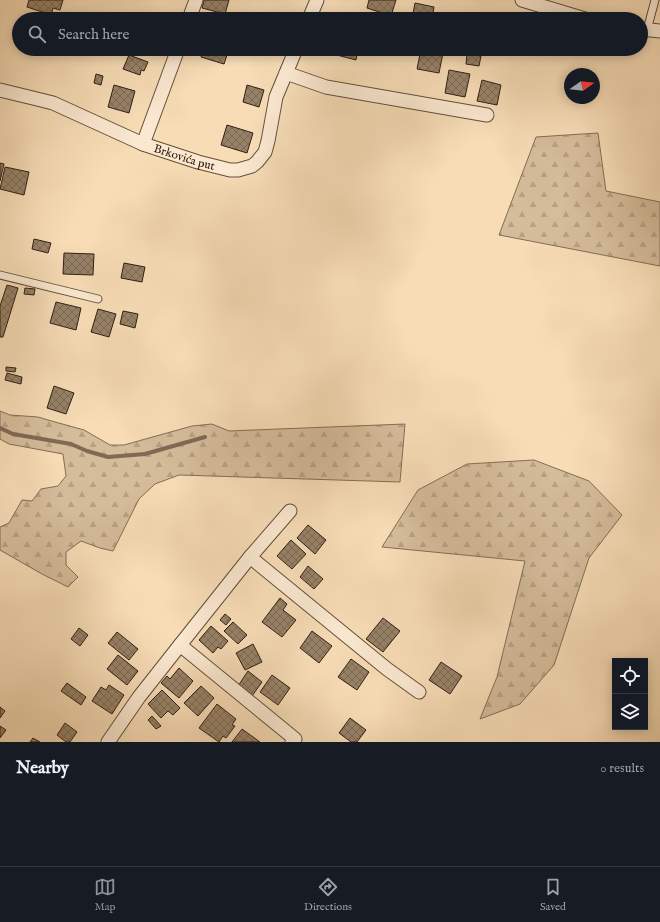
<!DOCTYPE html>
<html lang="en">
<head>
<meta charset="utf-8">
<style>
	:root { --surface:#171b24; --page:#242831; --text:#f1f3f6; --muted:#9ea1a6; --line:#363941; --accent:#8c9099 }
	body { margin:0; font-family:"IM FELL English",serif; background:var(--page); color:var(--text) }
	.controls { position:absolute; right:12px; bottom:12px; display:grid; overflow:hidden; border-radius:0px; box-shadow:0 2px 10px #0003 }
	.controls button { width:36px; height:36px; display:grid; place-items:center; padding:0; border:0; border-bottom:1px solid var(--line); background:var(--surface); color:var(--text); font:20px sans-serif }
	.compass { position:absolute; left:564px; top:68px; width:36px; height:36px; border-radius:50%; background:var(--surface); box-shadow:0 2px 10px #0003; rotate:76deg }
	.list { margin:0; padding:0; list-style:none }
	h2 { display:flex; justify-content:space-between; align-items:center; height:52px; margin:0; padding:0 16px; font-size:17px }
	h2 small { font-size:13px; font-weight:400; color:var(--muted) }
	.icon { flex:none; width:22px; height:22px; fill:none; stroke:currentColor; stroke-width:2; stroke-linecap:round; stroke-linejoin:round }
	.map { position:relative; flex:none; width:660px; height:742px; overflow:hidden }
	.search { position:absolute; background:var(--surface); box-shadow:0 2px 10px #0003; left:12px; right:12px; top:12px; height:44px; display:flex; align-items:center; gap:10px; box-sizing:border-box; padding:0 14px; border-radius:22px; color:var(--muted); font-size:15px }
	.sheet { height:124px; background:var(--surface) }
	nav { display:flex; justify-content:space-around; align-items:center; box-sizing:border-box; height:56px; border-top:1px solid var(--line); background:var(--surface); font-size:11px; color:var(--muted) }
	nav a { display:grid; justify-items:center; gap:2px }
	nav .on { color:var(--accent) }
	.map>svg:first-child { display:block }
	.forest { fill:url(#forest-firs); stroke:#826e56 }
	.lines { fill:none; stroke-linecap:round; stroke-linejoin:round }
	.stream { stroke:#7f6a54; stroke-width:4 }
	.building { fill:url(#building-cross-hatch); stroke:#302013 }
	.service-casing { stroke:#624f3c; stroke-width:9 }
	.minor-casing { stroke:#624f3c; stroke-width:15 }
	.service { stroke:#fae8d0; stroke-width:7 }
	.minor { stroke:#fae8d0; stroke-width:13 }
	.labels { text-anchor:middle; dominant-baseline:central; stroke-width:4; stroke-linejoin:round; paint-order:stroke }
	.street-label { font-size:12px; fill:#302013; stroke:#fae8d0 }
</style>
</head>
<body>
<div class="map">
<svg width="660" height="742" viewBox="0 0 660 742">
	<defs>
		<pattern id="forest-firs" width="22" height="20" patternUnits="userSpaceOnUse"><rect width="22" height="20" fill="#d5bc9a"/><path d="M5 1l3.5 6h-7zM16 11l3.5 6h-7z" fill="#b7a184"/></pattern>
		<pattern id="building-cross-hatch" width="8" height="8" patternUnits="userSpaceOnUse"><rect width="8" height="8" fill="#978268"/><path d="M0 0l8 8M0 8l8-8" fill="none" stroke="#7c6a54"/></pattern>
	</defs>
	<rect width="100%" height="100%" fill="#f7dcb6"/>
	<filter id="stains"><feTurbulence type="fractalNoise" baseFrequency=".005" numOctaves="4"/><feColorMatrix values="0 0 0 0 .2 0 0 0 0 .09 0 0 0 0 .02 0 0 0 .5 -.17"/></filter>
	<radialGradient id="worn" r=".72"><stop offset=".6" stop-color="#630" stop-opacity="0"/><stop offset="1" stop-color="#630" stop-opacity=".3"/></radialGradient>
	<path class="forest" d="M 598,133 L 606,191 L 660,202 L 660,266 L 499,235 L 536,137 Z
		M 0,411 L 10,415 L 38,417 L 48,420 L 84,430 L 110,445 L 124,445 L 192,426 L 212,424 L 229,431 L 405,424 L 400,482 L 179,475 L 155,484 L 139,499 L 113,551 L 100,548 L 81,541 L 66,552 L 66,565 L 78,577 L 68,587 L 42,574 L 0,550 L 0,527 L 9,523 L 22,500 L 32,501 L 41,489 L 58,486 L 66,476 L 63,454 L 9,444 L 0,439 Z
		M 534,460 L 589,481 L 622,515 L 589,558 L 554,665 L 520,704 L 480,719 L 497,677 L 525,561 L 382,547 L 418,490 L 467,464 Z"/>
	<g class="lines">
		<path class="stream" d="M 0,428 L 13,434 L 71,444 L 87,451 L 108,457 L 145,454 L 205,437"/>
	</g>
	<path class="building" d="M 29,0 L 63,0 L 60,10 L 53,8 L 51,15 L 27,7 Z
		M 204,0 L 229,0 L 225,14 L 202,8 Z
		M 369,0 L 396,0 L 391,16 L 367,8 Z
		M 415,3 L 434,7 L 432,19 L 412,19 Z
		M 463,13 L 480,16 L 480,19 L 461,19 Z
		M 203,49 L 229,49 L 224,64 L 201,57 Z
		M 334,49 L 358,49 L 356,60 L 333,54 Z
		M 421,49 L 443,53 L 439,73 L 417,69 Z
		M 467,54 L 481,56 L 479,66 L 466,64 Z
		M 129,55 L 148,62 L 144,71 L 141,70 L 140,75 L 123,69 Z
		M 449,70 L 470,74 L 465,97 L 445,93 Z
		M 96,74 L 103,76 L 101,85 L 94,83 Z
		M 482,80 L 501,85 L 497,105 L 477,101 Z
		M 114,85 L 135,91 L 129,113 L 108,107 Z
		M 247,85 L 264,90 L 259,107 L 243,102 Z
		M 227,125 L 253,133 L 247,153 L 221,145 Z
		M 0,163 L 4,164 L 0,181 Z
		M 5,167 L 29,172 L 24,195 L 0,189 Z
		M 34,239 L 51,243 L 48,253 L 32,249 Z
		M 64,253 L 94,254 L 93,275 L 63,274 Z
		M 124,263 L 145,267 L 142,282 L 121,278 Z
		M 7,285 L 18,288 L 3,337 L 0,337 L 0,306 Z
		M 25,288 L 35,289 L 34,295 L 24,294 Z
		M 56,302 L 81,308 L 76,330 L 50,323 Z
		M 98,309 L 116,314 L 109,337 L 91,332 Z
		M 123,311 L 138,314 L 135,328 L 120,324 Z
		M 6,367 L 16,368 L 15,372 L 6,371 Z
		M 7,373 L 22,377 L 21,384 L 5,380 Z
		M 54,386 L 74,393 L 66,414 L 47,408 Z
		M 308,525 L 326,540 L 315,554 L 297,538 Z
		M 291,540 L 306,554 L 292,569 L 277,556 Z
		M 308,566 L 323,579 L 314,589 L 300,577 Z
		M 280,598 L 287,604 L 283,610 L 296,620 L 282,637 L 262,622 Z
		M 225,614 L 231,619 L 226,625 L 220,620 Z
		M 383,618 L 400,631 L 383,652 L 366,639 Z
		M 233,622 L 247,635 L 238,644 L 224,631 Z
		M 211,626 L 228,641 L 221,649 L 218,647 L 213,653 L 199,640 Z
		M 79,628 L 88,635 L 80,646 L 71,639 Z
		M 312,631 L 332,646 L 319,663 L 300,648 Z
		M 117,632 L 138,649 L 129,660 L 108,643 Z
		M 253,644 L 262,662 L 245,670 L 236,653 Z
		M 118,655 L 138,671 L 127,685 L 107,669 Z
		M 351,659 L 369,672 L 357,690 L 338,677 Z
		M 441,662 L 462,676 L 450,694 L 429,680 Z
		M 179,668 L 193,681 L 179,698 L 161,683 L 167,676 L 170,679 Z
		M 248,671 L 262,682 L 252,696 L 238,686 Z
		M 272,675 L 290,688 L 278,705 L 260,692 Z
		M 67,683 L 86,697 L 81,705 L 61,691 Z
		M 109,685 L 124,695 L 112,714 L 92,701 L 101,687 L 106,690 Z
		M 201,686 L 214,698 L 198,716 L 184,703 Z
		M 162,690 L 180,708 L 173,715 L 168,711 L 161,718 L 148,704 Z
		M 217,704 L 236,719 L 232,725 L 235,726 L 226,738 L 223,736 L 219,742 L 199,728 Z
		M 0,707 L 5,711 L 0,718 Z
		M 152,716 L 161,726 L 156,729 L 148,720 Z
		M 350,718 L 366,730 L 357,742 L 351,742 L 339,733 Z
		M 65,723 L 77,732 L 70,742 L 66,742 L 57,735 Z
		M 0,726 L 6,730 L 0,738 Z
		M 242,729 L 260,742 L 232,742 Z
		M 33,738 L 40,742 L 30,742 Z"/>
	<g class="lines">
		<g class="service-casing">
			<path id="service" d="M 647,30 L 655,0
				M 0,275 L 98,299"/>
		</g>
		<g class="minor-casing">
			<g id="minor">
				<path d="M 522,0 L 585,19"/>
				<path d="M 189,19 L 196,0"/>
				<path d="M 309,19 L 317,0"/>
				<path d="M 641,29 L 660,31"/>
				<path d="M 286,73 L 326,87 L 487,115"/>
				<path id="s1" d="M 0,90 L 37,99 L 53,103 L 143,144 L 198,162 L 230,170 L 238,170 L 252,166 L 257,162 L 265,152 L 268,141 L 276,97 L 296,49"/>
				<path d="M 143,144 L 178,49"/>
				<path d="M 250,557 L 387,669 L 419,692"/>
				<path d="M 180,645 L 295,739 L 292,742"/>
				<path d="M 108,742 L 139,697 L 180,645 L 250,557 L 290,511"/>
			</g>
		</g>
		<use href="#service" class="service"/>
		<use href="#minor" class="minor"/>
	</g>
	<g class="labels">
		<g class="street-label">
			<text stroke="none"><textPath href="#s1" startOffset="197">Brkovića put</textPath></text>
		</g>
	</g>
	<rect width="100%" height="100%" filter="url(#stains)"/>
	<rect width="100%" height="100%" fill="url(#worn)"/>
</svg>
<div class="controls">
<button><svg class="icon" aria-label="locate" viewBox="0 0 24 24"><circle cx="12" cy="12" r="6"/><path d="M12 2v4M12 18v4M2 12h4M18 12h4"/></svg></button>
<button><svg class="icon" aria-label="layers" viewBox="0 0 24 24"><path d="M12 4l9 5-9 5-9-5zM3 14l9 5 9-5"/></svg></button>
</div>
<svg class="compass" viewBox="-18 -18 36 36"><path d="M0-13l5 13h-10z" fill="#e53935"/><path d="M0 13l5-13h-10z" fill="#9ea1a6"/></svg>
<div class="search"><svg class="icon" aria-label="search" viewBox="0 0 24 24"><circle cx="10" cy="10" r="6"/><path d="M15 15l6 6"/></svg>Search here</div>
</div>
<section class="sheet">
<h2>Nearby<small>0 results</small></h2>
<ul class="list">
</ul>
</section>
<nav>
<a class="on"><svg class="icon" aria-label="map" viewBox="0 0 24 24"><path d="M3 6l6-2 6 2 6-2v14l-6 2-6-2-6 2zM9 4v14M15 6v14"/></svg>Map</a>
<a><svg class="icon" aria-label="directions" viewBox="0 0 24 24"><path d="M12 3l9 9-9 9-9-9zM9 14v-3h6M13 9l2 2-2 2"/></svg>Directions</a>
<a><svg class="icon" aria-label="saved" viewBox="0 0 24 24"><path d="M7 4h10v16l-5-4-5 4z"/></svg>Saved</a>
</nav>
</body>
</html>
